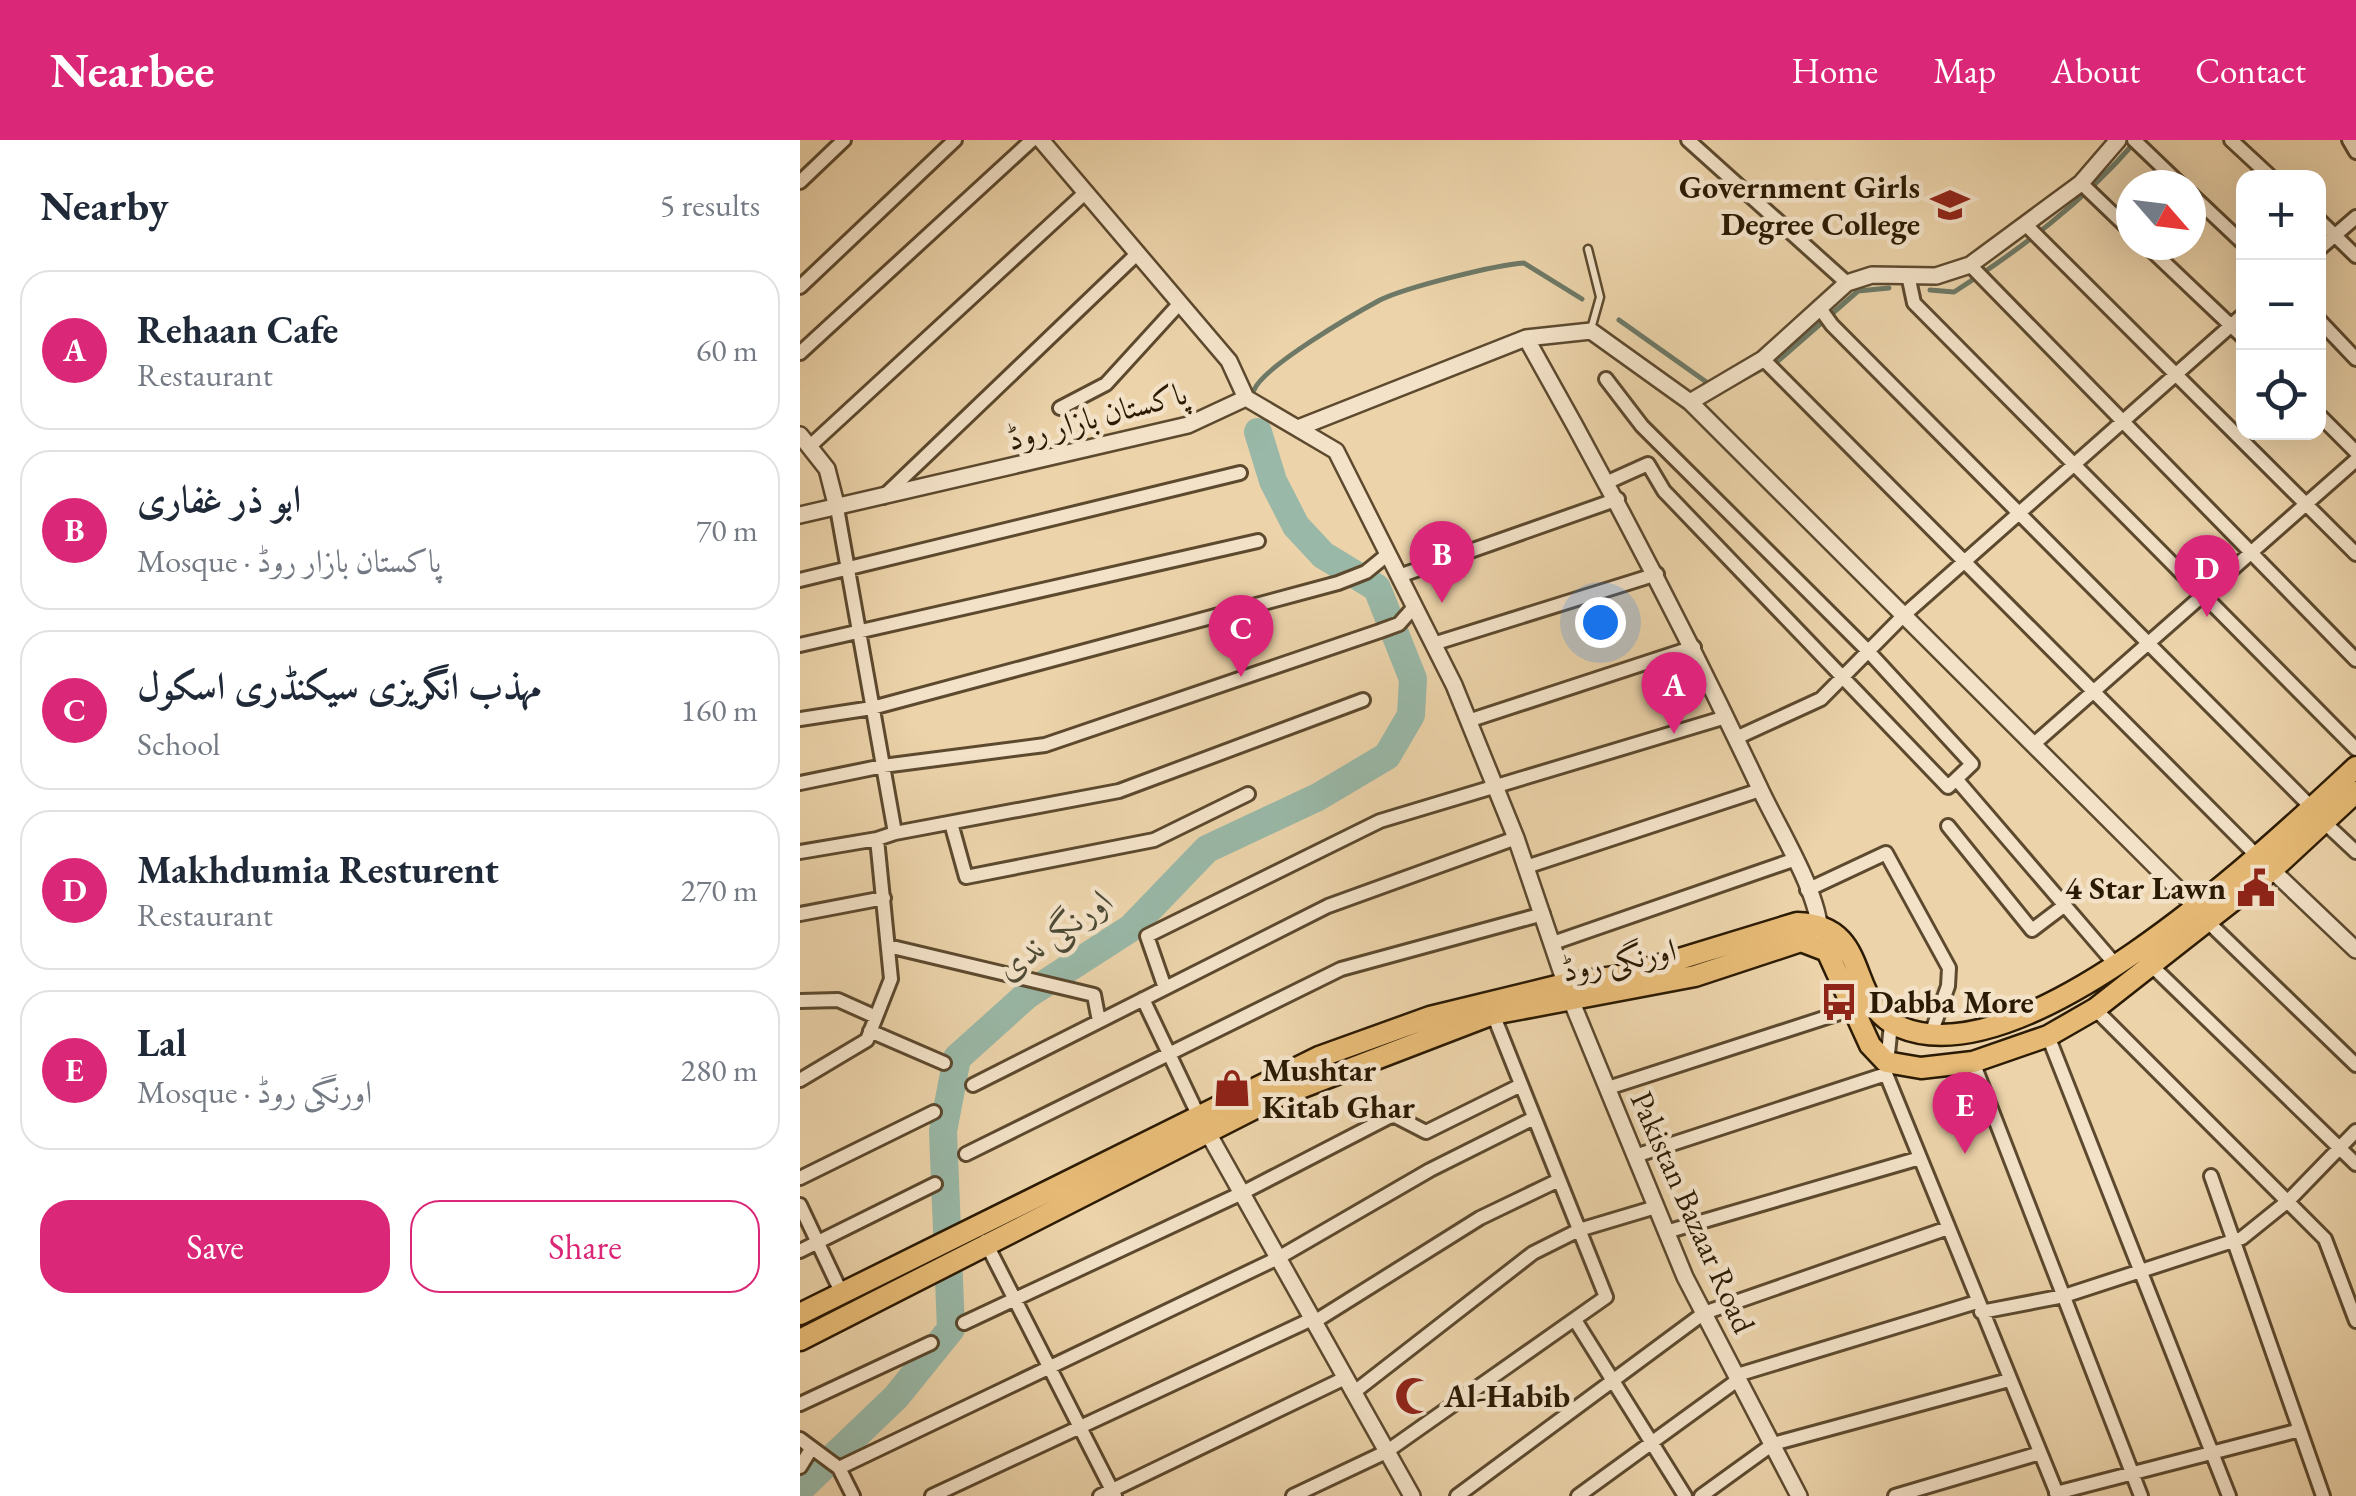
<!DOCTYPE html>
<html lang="en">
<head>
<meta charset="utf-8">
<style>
	:root { --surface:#fff; --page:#f6f6f7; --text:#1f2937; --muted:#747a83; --line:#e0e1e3; --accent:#db2777 }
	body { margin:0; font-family:"EB Garamond",Amiri,serif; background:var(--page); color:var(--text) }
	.controls { position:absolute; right:30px; top:30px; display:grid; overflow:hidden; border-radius:20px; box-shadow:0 10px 40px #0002 }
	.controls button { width:90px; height:90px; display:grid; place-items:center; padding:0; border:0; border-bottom:2px solid var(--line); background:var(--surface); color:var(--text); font:50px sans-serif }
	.compass { position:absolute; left:1316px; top:30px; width:90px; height:90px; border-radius:50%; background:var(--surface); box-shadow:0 10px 40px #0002; rotate:118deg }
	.you { position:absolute; left:800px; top:482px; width:35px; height:35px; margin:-25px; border:8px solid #fff; border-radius:50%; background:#1a73e8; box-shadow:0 0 0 15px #1a73e833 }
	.badge { display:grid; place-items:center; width:65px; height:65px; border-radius:50%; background:var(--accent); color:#fff; font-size:32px; font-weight:700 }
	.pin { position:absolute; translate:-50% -82px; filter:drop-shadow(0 2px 5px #0008) }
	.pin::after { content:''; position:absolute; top:52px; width:35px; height:30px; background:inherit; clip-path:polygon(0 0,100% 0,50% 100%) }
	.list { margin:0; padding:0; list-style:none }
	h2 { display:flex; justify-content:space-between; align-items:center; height:130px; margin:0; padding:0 40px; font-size:42px }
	h2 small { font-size:32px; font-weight:400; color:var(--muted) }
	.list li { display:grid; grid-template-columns:65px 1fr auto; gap:30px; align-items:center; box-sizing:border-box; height:160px; margin:0 20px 20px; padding:0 20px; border:2px solid var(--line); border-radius:30px }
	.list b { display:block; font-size:38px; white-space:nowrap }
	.list p { margin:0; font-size:32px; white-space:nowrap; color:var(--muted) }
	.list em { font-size:32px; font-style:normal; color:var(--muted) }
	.actions { display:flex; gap:20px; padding:30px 40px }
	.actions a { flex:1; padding:22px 0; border:2px solid var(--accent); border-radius:30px; text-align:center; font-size:35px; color:var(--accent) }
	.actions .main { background:var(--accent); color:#fff }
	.icon { flex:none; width:55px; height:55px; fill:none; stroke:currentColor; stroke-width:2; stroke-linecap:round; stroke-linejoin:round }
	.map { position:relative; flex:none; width:1556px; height:1356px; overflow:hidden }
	header { display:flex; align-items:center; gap:60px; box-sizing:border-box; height:140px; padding:0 50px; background:var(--accent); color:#fff }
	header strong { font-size:48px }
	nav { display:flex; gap:55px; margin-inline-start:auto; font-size:35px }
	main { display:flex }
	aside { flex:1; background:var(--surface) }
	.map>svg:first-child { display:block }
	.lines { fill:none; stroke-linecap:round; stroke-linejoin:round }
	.stream { stroke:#6d7966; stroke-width:5 }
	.river { stroke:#99b8a7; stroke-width:28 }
	.service-casing { stroke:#5c492e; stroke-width:11 }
	.minor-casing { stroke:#5c492e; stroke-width:18 }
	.tertiary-casing { stroke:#5c492e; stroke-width:20 }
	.primary-casing { stroke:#2c1b04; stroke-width:25 }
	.service { stroke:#f3e2c8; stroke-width:6 }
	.minor { stroke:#f3e2c8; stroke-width:12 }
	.tertiary { stroke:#f3e2c8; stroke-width:15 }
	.primary { stroke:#e6ba75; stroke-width:20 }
	.labels { text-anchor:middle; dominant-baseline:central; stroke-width:9; stroke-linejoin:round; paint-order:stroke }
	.poi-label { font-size:32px; font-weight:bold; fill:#2c1b04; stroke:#f3e2c8; text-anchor:start }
	.street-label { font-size:32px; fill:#2c1b04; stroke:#f3e2c8 }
	.water-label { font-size:35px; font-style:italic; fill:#4d4a35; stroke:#f3e2c8 }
</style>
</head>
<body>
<header>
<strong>Nearbee</strong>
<nav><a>Home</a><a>Map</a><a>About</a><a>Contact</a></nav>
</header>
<main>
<aside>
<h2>Nearby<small>5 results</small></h2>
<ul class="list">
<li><span class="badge">A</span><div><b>Rehaan Cafe</b><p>Restaurant</p></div><em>60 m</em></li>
<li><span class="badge">B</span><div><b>ابو ذر غفاری</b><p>Mosque · پاکستان بازار روڈ</p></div><em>70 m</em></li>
<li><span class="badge">C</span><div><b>مہذب انگریزی سیکنڈری اسکول</b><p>School</p></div><em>160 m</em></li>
<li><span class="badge">D</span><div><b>Makhdumia Resturent</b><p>Restaurant</p></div><em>270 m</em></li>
<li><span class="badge">E</span><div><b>Lal</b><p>Mosque · اورنگی روڈ</p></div><em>280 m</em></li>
</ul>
<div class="actions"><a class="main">Save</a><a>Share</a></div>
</aside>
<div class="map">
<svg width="1556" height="1356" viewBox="0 0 1556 1356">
	<rect width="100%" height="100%" fill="#ecd3aa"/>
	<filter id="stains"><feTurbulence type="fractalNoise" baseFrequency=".002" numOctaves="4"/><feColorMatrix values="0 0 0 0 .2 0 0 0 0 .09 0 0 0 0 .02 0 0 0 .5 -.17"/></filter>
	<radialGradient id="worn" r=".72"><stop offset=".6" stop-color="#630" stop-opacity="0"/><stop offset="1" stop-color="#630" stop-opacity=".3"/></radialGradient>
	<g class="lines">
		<path class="stream" d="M 1130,150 L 1154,152 C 1221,109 1283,62 1335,2
			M 819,180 L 912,246
			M 930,246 L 979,220 L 1058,151 L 1089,148
			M 454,250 C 464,226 554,174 580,160 C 607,147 695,125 724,123 L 782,159"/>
		<path class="river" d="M 0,1349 L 96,1257 L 151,1189 L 143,991 L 157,918 L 227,855 L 331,788 L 407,709 L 518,657 L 587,616 L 611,575 L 613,539 L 577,448 L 523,415 L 496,386 L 473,341 L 458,292"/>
		<g class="service-casing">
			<path id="service" d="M 788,109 L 800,157 L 791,189"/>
		</g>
		<g class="minor-casing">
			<path id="minor" d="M 888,0 L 1047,143
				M 1334,0 L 1381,45
				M 1431,0 L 1472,38
				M 1549,0 L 1556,12
				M 0,42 L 44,0
				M 1281,43 L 1331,91
				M 1391,54 L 1444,104
				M 1518,79 L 1556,116
				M 1227,86 L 1556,414
				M 1346,105 L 1444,198
				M 1518,110 L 1556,77
				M 1170,125 L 1556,520
				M 1108,135 L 1114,163 L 1556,609
				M 0,147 L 155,0
				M 1019,167 L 1032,185 L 1512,668
				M 1518,179 L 1556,219
				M 0,213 L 232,0
				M 963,219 L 1459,718
				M 806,239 L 842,286 L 1068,511 L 1172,624 L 1148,647 L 864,351 L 848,324 L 808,342
				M 260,268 L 306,244 L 380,163
				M 1518,274 L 1556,312
				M 9,307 L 286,52
				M 83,357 L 338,113
				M 599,436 L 818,359
				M 0,440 L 440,333
				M 633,504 L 857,434
				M 0,505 L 458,401
				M 0,579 L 72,568 L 538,443 L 566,432 L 588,414
				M 668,581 L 894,507
				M 936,598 L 1021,559 L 1104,475 L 1444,174
				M 1235,603 L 1556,320
				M 1157,640 L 1315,824
				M 0,643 L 83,626 L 245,605 L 580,491 L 599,484 L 614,467
				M 151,683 L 166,737 L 354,700 L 448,654
				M 1525,683 L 1556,712
				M 1148,686 L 1232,790 L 1265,765
				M 95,693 L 319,651 L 563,560
				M 0,712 L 77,699
				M 726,727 L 960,650
				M 1007,750 L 1086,713 L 1149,828 L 1148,846 L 1131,894
				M 0,774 L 84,758
				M 1408,782 L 1556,925
				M 753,803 L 993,720
				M 88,806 L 294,855 L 299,881
				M 1352,826 L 1556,1024
				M 365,848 L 347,796 L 580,681 L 926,577
				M 343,859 L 402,983
				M 0,861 L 38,860 L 76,877
				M 1295,869 L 1525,1099 L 1556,1181
				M 1091,884 L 1086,934 L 1258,1356
				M 70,891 L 144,923
				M 1248,896 L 1429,1356
				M 1173,922 L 1341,1356
				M 0,940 L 67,900 L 91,839 L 77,699 L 95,693 L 37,368
				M 173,945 L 528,766 L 716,698
				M 808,948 L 1052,869
				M 166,1014 L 541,829 L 743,774
				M 835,1016 L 1086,934
				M 1411,1036 L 1523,1356
				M 0,1038 L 134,972
				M 0,1065 L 42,1154
				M 866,1092 L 1120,1018
				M 185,1101 L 315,1356
				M 0,1111 L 135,1044
				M 1181,1172 L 1264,1156 L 1442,1098 L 1488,1061 L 1556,991
				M 775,1180 L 885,1356
				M 514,1182 L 680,1078 L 759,1040
				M 164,1183 L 442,1053 L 593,975 L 626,992 L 721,945
				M 937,1235 L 1177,1162
				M 553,1253 L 733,1113 L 779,1090 L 856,1067
				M 0,1264 L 131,1203
				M 0,1299 L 39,1328 L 53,1356
				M 0,1327 L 11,1309
				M 39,1328 L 478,1118 L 630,1030 L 734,978
				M 1256,1353 L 1500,1290
				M 132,1356 L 512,1179
				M 300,1356 L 545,1238
				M 493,1356 L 586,1312 L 806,1157 L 693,874
				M 657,1356 L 904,1173 L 1148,1088
				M 778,1356 L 939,1239
				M 901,1356 L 973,1304 L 1209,1240
				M 1095,1356 L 1240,1313"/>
		</g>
		<g class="tertiary-casing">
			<path id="tertiary" d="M 241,0 L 429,221 L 446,258
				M 726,198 C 811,348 889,498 962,653 C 980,691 1019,753 1020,794
				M 446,258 L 536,311 L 654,545 L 716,698 L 771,860 L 885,1137 L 999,1356
				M 890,262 L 963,219 L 1047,143 L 1072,135 L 1136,136 L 1170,125 L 1281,43 L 1318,0
				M 498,288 L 726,198 L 791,191 L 890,262 L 1395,766
				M 0,295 L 27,329 L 37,368
				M 0,375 L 388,285 L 446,258
				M 1472,730 L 1556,810
				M 408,993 L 612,1356"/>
		</g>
		<g class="primary-casing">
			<path id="primary" d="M 0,1174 L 519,917 L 630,877 L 765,844 L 827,835 L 997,783 C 1074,785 1044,864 1100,887 C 1225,940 1469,708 1556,627
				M 0,1200 L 477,957 L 693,874 L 895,836 L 1001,801 L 1027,811 L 1070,905 L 1086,922 L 1121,928 L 1173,922 L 1248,896 L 1295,869 L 1472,730 L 1556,652"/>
		</g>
		<use href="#service" class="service"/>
		<use href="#minor" class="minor"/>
		<use href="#tertiary" class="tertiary"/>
		<use href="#primary" class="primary"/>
	</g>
	<defs>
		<g id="university-bare" transform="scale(3)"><path d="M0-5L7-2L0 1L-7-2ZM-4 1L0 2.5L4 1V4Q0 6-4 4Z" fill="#8f2418" stroke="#f3e2c8" stroke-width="2.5" paint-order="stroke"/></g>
		<g id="civic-bare" transform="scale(3)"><path d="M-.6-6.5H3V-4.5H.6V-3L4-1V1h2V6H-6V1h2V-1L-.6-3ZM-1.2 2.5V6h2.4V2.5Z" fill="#8f2418" stroke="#f3e2c8" stroke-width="2.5" paint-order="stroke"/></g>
		<g id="bus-bare" transform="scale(3)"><path d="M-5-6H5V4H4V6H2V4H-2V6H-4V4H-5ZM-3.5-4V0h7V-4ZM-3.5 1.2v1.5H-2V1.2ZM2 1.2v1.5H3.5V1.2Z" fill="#8f2418" stroke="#f3e2c8" stroke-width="2.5" paint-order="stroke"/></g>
		<g id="shop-bare" transform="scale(3)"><path d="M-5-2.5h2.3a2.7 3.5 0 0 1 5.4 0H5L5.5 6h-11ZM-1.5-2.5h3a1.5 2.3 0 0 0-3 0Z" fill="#8f2418" stroke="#f3e2c8" stroke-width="2.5" paint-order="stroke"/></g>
		<g id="mosque-bare" transform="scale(3)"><path d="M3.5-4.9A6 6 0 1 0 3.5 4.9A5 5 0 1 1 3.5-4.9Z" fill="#8f2418" stroke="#f3e2c8" stroke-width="2.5" paint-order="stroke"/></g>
	</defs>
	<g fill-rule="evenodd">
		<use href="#university-bare" x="1150" y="65"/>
		<use href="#civic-bare" x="1456" y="748"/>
		<use href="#bus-bare" x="1039" y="862"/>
		<use href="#shop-bare" x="432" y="948"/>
		<use href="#mosque-bare" x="614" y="1256"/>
	</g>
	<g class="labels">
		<g class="poi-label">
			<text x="1120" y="47" text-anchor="end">Government Girls<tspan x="1120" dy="37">Degree College</tspan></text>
			<text x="1426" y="748" text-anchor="end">4 Star Lawn</text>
			<text x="1069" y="862">Dabba More</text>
			<text x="462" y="930">Mushtar<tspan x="462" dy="37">Kitab Ghar</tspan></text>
			<text x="644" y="1256">Al-Habib</text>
		</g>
		<g class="street-label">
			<text transform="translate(297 276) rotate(-15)">پاکستان بازار روڈ</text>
			<text transform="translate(819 820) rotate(-11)">اورنگی روڈ</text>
			<text transform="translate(893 1072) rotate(66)">Pakistan Bazaar Road</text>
		</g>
		<g class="water-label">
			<text transform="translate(254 793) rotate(-35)">اورنگی ندی</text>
		</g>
	</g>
	<rect width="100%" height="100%" filter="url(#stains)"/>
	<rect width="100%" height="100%" fill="url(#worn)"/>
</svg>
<div class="controls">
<button>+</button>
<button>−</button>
<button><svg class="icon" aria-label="locate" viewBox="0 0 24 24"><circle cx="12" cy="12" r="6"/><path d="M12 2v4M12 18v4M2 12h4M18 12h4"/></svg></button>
</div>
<svg class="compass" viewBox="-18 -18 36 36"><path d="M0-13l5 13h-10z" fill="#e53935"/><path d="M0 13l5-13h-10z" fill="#747a83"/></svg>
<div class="you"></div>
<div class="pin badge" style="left:874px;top:594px">A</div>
<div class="pin badge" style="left:642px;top:463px">B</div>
<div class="pin badge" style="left:441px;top:537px">C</div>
<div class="pin badge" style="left:1407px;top:477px">D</div>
<div class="pin badge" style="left:1165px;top:1014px">E</div>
</div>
</main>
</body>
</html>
